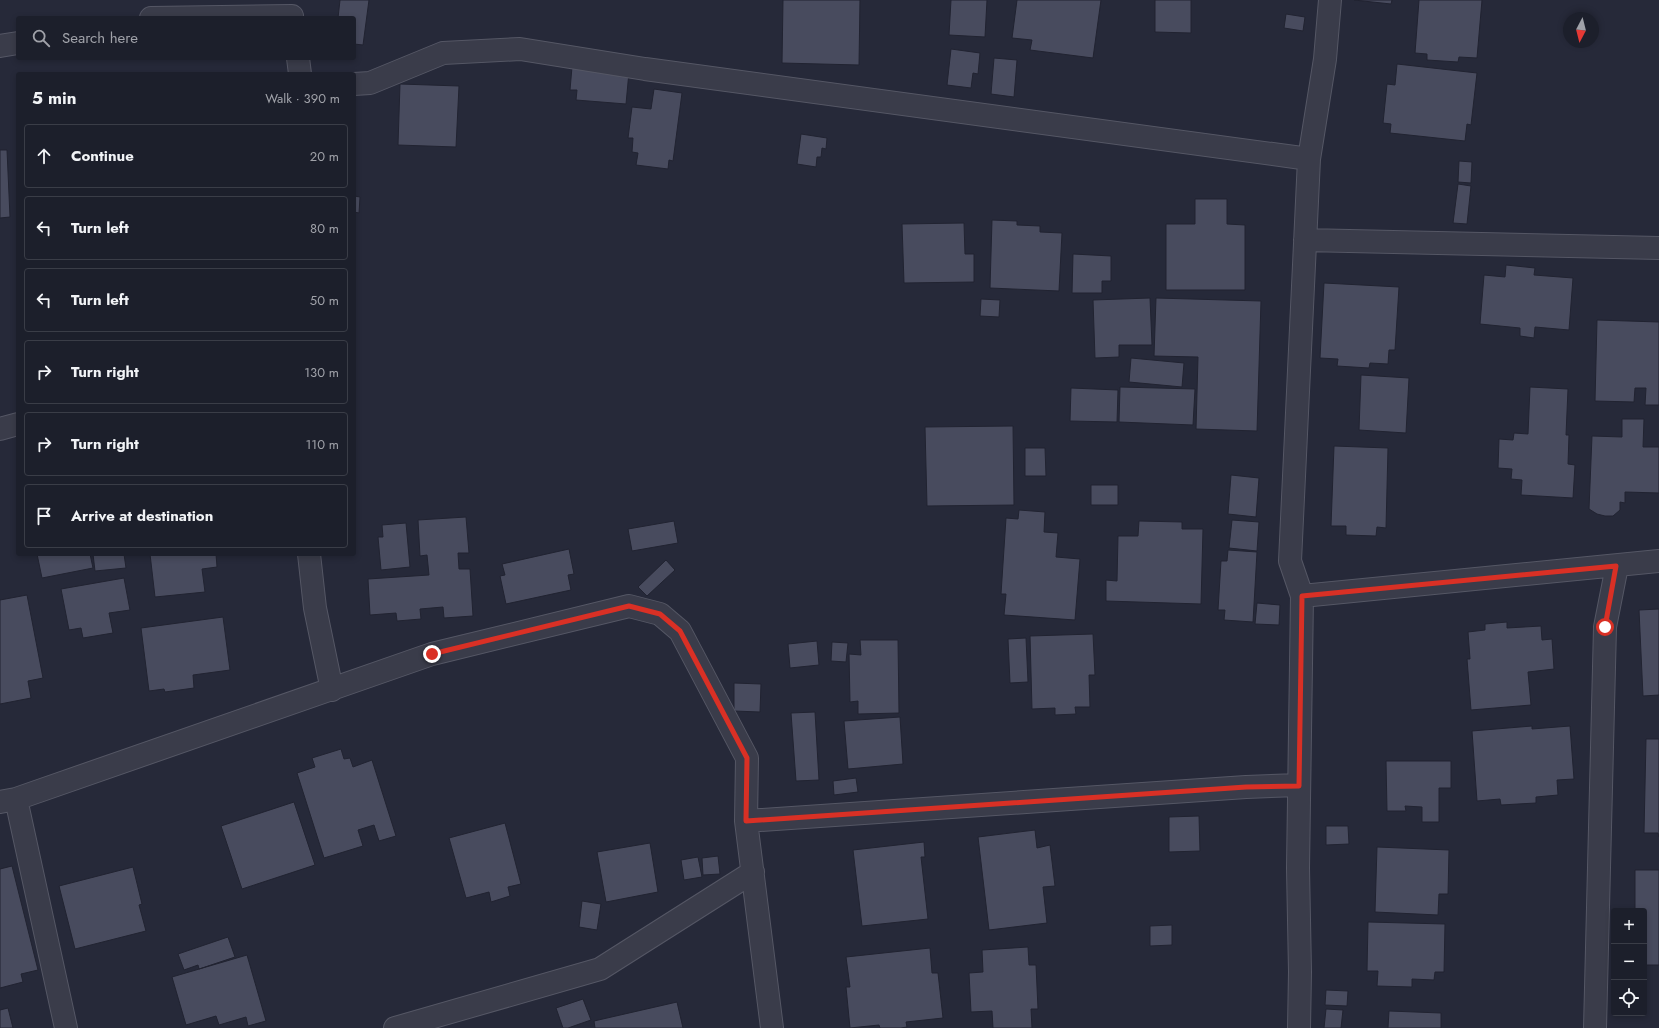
<!DOCTYPE html>
<html lang="en">
<head>
<meta charset="utf-8">
<style>
	:root { --surface:#1c1f2b; --page:#292c37; --text:#f1f3f6; --muted:#a0a2a9; --line:#3a3d47 }
	body { margin:0; font-family:Jost,sans-serif; background:var(--page); color:var(--text) }
	.controls { position:absolute; right:12px; bottom:12px; display:grid; overflow:hidden; border-radius:4px; box-shadow:0 2px 6px #0003 }
	.controls button { width:36px; height:36px; display:grid; place-items:center; padding:0; border:0; border-bottom:1px solid var(--line); background:var(--surface); color:var(--text); font:20px sans-serif }
	.compass { position:absolute; left:1563px; top:12px; width:36px; height:36px; border-radius:50%; background:var(--surface); box-shadow:0 2px 6px #0003; rotate:187deg }
	.stop { position:absolute; width:12px; height:12px; margin:-9px; border:3px solid #d93025; border-radius:50%; background:#fff }
	.stop.end { background:#d93025; border-color:#fff; box-shadow:0 1px 4px #0008 }
	.list { margin:0; padding:0; list-style:none }
	h2 { display:flex; justify-content:space-between; align-items:center; height:52px; margin:0; padding:0 16px; font-size:17px }
	h2 small { font-size:13px; font-weight:400; color:var(--muted) }
	.list li { display:grid; grid-template-columns:26px 1fr auto; gap:12px; align-items:center; box-sizing:border-box; height:64px; margin:0 8px 8px; padding:0 8px; border:1px solid var(--line); border-radius:4px }
	.list b { display:block; font-size:15px; white-space:nowrap }
	.list em { font-size:13px; font-style:normal; color:var(--muted) }
	.icon { flex:none; width:22px; height:22px; fill:none; stroke:currentColor; stroke-width:2; stroke-linecap:round; stroke-linejoin:round }
	.map { position:relative; flex:none; width:1659px; height:1028px; overflow:hidden }
	.search { position:absolute; background:var(--surface); box-shadow:0 2px 6px #0003; left:16px; top:16px; width:340px; height:44px; display:flex; align-items:center; gap:10px; box-sizing:border-box; padding:0 14px; border-radius:4px; color:var(--muted); font-size:15px }
	.panel { position:absolute; background:var(--surface); box-shadow:0 2px 6px #0003; left:16px; top:72px; width:340px; height:484px; border-radius:4px }
	.map>svg:first-child { display:block }
	.building { fill:#484b5e; stroke:#212331 }
	.lines { fill:none; stroke-linecap:round; stroke-linejoin:round }
	.minor-casing { stroke:#555765; stroke-width:24 }
	.minor { stroke:#3a3c4a; stroke-width:22 }
	.route { stroke:#d93025; stroke-width:5 }
</style>
</head>
<body>
<div class="map">
<svg width="1659" height="1028" viewBox="0 0 1659 1028">
	<rect width="100%" height="100%" fill="#262939"/>
	<path class="building" d="M 340,0 L 369,0 L 363,45 L 354,44 L 354,18 L 338,18 Z
		M 783,0 L 860,0 L 859,65 L 782,63 Z
		M 951,0 L 987,0 L 985,37 L 949,35 Z
		M 1017,0 L 1101,0 L 1093,58 L 1030,50 L 1032,40 L 1012,38 Z
		M 1155,0 L 1191,0 L 1191,33 L 1155,32 Z
		M 1354,0 L 1392,0 L 1391,4 Z
		M 1419,0 L 1482,0 L 1477,58 L 1459,57 L 1458,62 L 1427,60 L 1427,54 L 1415,53 Z
		M 1286,14 L 1305,17 L 1303,31 L 1284,28 Z
		M 951,49 L 980,53 L 978,74 L 973,73 L 971,88 L 947,85 Z
		M 994,58 L 1017,60 L 1014,97 L 991,94 Z
		M 1397,64 L 1477,73 L 1471,125 L 1467,124 L 1465,141 L 1390,133 L 1391,124 L 1383,123 L 1387,84 L 1395,85 Z
		M 572,67 L 629,72 L 626,104 L 576,100 L 577,90 L 570,90 Z
		M 400,84 L 459,86 L 456,147 L 398,145 Z
		M 654,89 L 682,93 L 673,161 L 669,160 L 668,169 L 636,165 L 638,153 L 632,152 L 633,138 L 628,138 L 632,107 L 651,109 Z
		M 801,134 L 827,138 L 826,149 L 822,148 L 821,157 L 817,157 L 816,167 L 797,164 Z
		M 0,150 L 7,150 L 10,217 L 0,218 Z
		M 1459,161 L 1472,162 L 1471,183 L 1458,182 Z
		M 1458,184 L 1471,186 L 1467,224 L 1453,223 Z
		M 354,196 L 360,197 L 359,213 L 354,212 Z
		M 1195,199 L 1227,199 L 1227,224 L 1245,225 L 1245,290 L 1166,290 L 1166,224 L 1195,224 Z
		M 992,220 L 1017,221 L 1017,225 L 1040,226 L 1040,232 L 1062,233 L 1059,291 L 990,288 Z
		M 964,223 L 965,254 L 974,254 L 974,282 L 904,283 L 902,224 Z
		M 1073,254 L 1111,256 L 1111,281 L 1102,281 L 1102,293 L 1072,293 Z
		M 1506,265 L 1535,268 L 1534,275 L 1573,278 L 1569,330 L 1535,327 L 1534,338 L 1520,336 L 1520,328 L 1480,324 L 1484,275 L 1505,277 Z
		M 1324,283 L 1399,287 L 1395,350 L 1389,350 L 1388,364 L 1370,363 L 1369,368 L 1337,366 L 1338,359 L 1320,358 Z
		M 1150,298 L 1152,345 L 1119,345 L 1119,357 L 1095,358 L 1093,300 Z
		M 1156,298 L 1261,301 L 1257,431 L 1196,429 L 1198,357 L 1154,356 Z
		M 981,299 L 1000,300 L 999,317 L 980,316 Z
		M 1597,320 L 1659,322 L 1659,405 L 1645,405 L 1646,388 L 1635,388 L 1634,402 L 1595,401 Z
		M 1131,358 L 1184,363 L 1182,387 L 1129,382 Z
		M 1361,375 L 1409,378 L 1406,433 L 1359,430 Z
		M 1120,387 L 1195,389 L 1193,425 L 1119,422 Z
		M 1530,387 L 1568,389 L 1566,435 L 1569,435 L 1568,464 L 1575,465 L 1573,498 L 1521,495 L 1522,480 L 1511,479 L 1512,469 L 1498,468 L 1499,439 L 1513,440 L 1514,433 L 1528,434 Z
		M 1071,388 L 1118,390 L 1117,422 L 1070,421 Z
		M 1622,419 L 1644,419 L 1643,447 L 1659,447 L 1659,493 L 1625,492 L 1625,503 L 1620,502 L 1620,510 L 1613,516 L 1605,516 L 1597,514 L 1589,509 L 1592,436 L 1622,437 Z
		M 1013,426 L 1014,505 L 927,506 L 925,427 Z
		M 1334,446 L 1388,448 L 1386,528 L 1377,527 L 1376,536 L 1346,535 L 1346,526 L 1331,526 Z
		M 1025,448 L 1045,448 L 1046,476 L 1025,476 Z
		M 1231,475 L 1259,478 L 1256,517 L 1228,514 Z
		M 1091,485 L 1118,485 L 1118,505 L 1091,505 Z
		M 1019,510 L 1045,512 L 1044,532 L 1058,533 L 1056,557 L 1080,559 L 1075,620 L 1004,615 L 1006,594 L 1001,594 L 1006,518 L 1018,519 Z
		M 466,517 L 469,553 L 458,553 L 459,569 L 470,569 L 473,616 L 444,618 L 443,607 L 420,609 L 421,619 L 397,621 L 396,613 L 370,615 L 368,579 L 429,575 L 427,555 L 420,556 L 418,520 Z
		M 1232,520 L 1259,522 L 1257,551 L 1229,548 Z
		M 674,521 L 678,543 L 632,551 L 628,529 Z
		M 1139,521 L 1182,522 L 1182,529 L 1203,529 L 1201,604 L 1106,601 L 1106,580 L 1117,581 L 1118,536 L 1138,536 Z
		M 406,523 L 410,567 L 381,570 L 378,537 L 383,537 L 382,525 Z
		M 569,549 L 574,574 L 568,575 L 571,590 L 506,604 L 500,576 L 505,575 L 502,564 Z
		M 1228,550 L 1257,552 L 1253,622 L 1224,620 L 1225,610 L 1218,610 L 1221,561 L 1227,561 Z
		M 37,554 L 90,554 L 93,568 L 42,578 Z
		M 93,554 L 124,554 L 126,568 L 95,571 Z
		M 150,554 L 216,554 L 217,567 L 202,569 L 205,592 L 155,597 Z
		M 666,560 L 675,570 L 647,596 L 638,587 Z
		M 124,578 L 130,610 L 109,613 L 113,633 L 83,638 L 81,628 L 69,630 L 61,589 Z
		M 27,595 L 43,678 L 28,681 L 31,698 L 0,704 L 0,600 Z
		M 1257,603 L 1280,605 L 1279,625 L 1255,624 Z
		M 1659,609 L 1659,695 L 1643,696 L 1639,610 Z
		M 223,617 L 230,670 L 193,675 L 194,688 L 165,692 L 164,689 L 149,691 L 141,628 Z
		M 1507,622 L 1507,628 L 1541,626 L 1542,640 L 1552,639 L 1554,669 L 1528,672 L 1531,705 L 1471,710 L 1467,659 L 1470,659 L 1468,632 L 1485,630 L 1485,624 Z
		M 1093,634 L 1095,675 L 1089,675 L 1090,707 L 1075,707 L 1076,714 L 1055,715 L 1055,708 L 1032,709 L 1030,636 Z
		M 1026,638 L 1028,682 L 1010,683 L 1008,639 Z
		M 860,640 L 898,640 L 899,713 L 858,714 L 858,701 L 850,702 L 849,654 L 861,655 Z
		M 817,641 L 819,665 L 790,668 L 788,644 Z
		M 832,642 L 848,643 L 846,662 L 831,661 Z
		M 734,683 L 761,684 L 760,712 L 734,711 Z
		M 815,712 L 819,780 L 796,781 L 791,713 Z
		M 900,717 L 903,764 L 848,769 L 844,721 Z
		M 1532,726 L 1532,729 L 1570,726 L 1574,779 L 1557,780 L 1558,795 L 1536,797 L 1536,803 L 1501,805 L 1500,799 L 1477,801 L 1472,731 Z
		M 1646,739 L 1659,739 L 1659,837 L 1658,833 L 1644,833 Z
		M 341,749 L 344,759 L 350,758 L 353,767 L 372,760 L 396,836 L 379,841 L 374,825 L 358,830 L 363,846 L 324,858 L 297,773 L 315,767 L 312,758 Z
		M 1386,761 L 1451,761 L 1451,788 L 1439,788 L 1439,822 L 1422,822 L 1422,807 L 1405,806 L 1406,811 L 1387,811 Z
		M 856,778 L 858,792 L 834,795 L 833,781 Z
		M 294,802 L 315,865 L 242,889 L 221,826 Z
		M 1199,816 L 1200,851 L 1169,852 L 1169,817 Z
		M 505,823 L 521,884 L 508,887 L 510,896 L 491,902 L 489,892 L 466,898 L 449,838 Z
		M 1326,826 L 1348,826 L 1349,844 L 1326,845 Z
		M 1035,830 L 1037,848 L 1050,845 L 1055,886 L 1043,887 L 1047,923 L 989,930 L 978,837 Z
		M 924,842 L 925,857 L 921,857 L 928,919 L 862,926 L 853,850 Z
		M 650,843 L 658,892 L 606,902 L 597,852 Z
		M 1377,847 L 1449,850 L 1448,894 L 1439,894 L 1438,915 L 1375,912 Z
		M 718,856 L 720,874 L 703,875 L 702,858 Z
		M 698,857 L 702,877 L 684,880 L 681,860 Z
		M 12,866 L 38,970 L 21,974 L 23,982 L 0,988 L 0,869 Z
		M 133,867 L 142,904 L 139,905 L 146,931 L 75,949 L 59,886 Z
		M 1635,870 L 1659,870 L 1659,965 L 1644,965 L 1644,911 L 1635,911 Z
		M 582,901 L 601,904 L 597,930 L 579,927 Z
		M 1368,922 L 1445,924 L 1444,972 L 1435,972 L 1434,980 L 1412,979 L 1412,987 L 1377,986 L 1378,971 L 1367,971 Z
		M 1172,925 L 1172,945 L 1150,946 L 1150,926 Z
		M 228,937 L 235,957 L 199,969 L 198,965 L 184,970 L 178,954 Z
		M 1028,947 L 1029,965 L 1036,965 L 1038,1009 L 1031,1009 L 1032,1028 L 993,1028 L 992,1011 L 971,1012 L 969,973 L 983,972 L 982,950 Z
		M 930,948 L 932,973 L 938,973 L 943,1018 L 906,1022 L 907,1027 L 901,1028 L 880,1028 L 879,1025 L 850,1028 L 846,987 L 850,987 L 846,957 Z
		M 247,955 L 266,1021 L 248,1026 L 246,1017 L 219,1025 L 216,1016 L 186,1025 L 172,977 Z
		M 1326,990 L 1348,991 L 1347,1006 L 1325,1005 Z
		M 583,999 L 591,1020 L 568,1028 L 563,1028 L 556,1008 Z
		M 677,1002 L 683,1028 L 595,1028 L 594,1021 Z
		M 8,1008 L 13,1028 L 0,1028 L 0,1010 Z
		M 1326,1009 L 1343,1010 L 1341,1028 L 1324,1028 Z
		M 1389,1011 L 1441,1013 L 1441,1028 L 1388,1028 Z"/>
	<g class="lines">
		<g class="minor-casing">
			<path id="minor" d="M 151,18 L 292,16
				M 0,46 L 18,43
				M 298,58 L 300,74
				M 354,84 L 370,83 L 443,53 L 520,49 L 645,69 L 1309,159
				M 1305,240 L 1659,248
				M 0,429 L 18,424
				M 309,554 L 315,608 L 332,690
				M 1302,596 L 1659,561
				M 16,799 L 66,1028
				M 0,802 L 16,799 L 432,654 L 629,606 L 660,614 L 680,631 L 747,758 L 746,821 L 772,1028
				M 746,821 L 1246,787 L 1299,785
				M 395,1028 L 600,969 L 753,872
				M 1299,1028 L 1300,972 L 1298,868 L 1302,596 L 1290,561 L 1309,159 L 1325,59 L 1330,0
				M 1595,1028 L 1605,627 L 1617,566"/>
		</g>
		<use href="#minor" class="minor"/>
	</g>
	<g class="lines">
		<path class="route" d="M 432,654 L 629,606 L 660,614 L 680,631 L 747,758 L 746,821 L 1246,787 L 1299,786 L 1302,596 L 1616,566 L 1605,627"/>
	</g>
</svg>
<div class="controls">
<button>+</button>
<button>−</button>
<button><svg class="icon" aria-label="locate" viewBox="0 0 24 24"><circle cx="12" cy="12" r="6"/><path d="M12 2v4M12 18v4M2 12h4M18 12h4"/></svg></button>
</div>
<svg class="compass" viewBox="-18 -18 36 36"><path d="M0-13l5 13h-10z" fill="#e53935"/><path d="M0 13l5-13h-10z" fill="#a0a2a9"/></svg>
<div class="stop" style="left:1605px;top:627px"></div>
<div class="stop end" style="left:432px;top:654px"></div>
<div class="search"><svg class="icon" aria-label="search" viewBox="0 0 24 24"><circle cx="10" cy="10" r="6"/><path d="M15 15l6 6"/></svg>Search here</div>
<section class="panel">
<h2>5 min<small>Walk · 390 m</small></h2>
<ul class="list">
<li><svg class="icon" aria-label="ahead" viewBox="0 0 24 24"><path d="M12 20V5M6 11l6-6 6 6"/></svg><div><b>Continue</b></div><em>20 m</em></li>
<li><svg class="icon" aria-label="left" viewBox="0 0 24 24"><path d="M17 20v-9H6M10 6l-5 5 5 5"/></svg><div><b>Turn left</b></div><em>80 m</em></li>
<li><svg class="icon" aria-label="left" viewBox="0 0 24 24"><path d="M17 20v-9H6M10 6l-5 5 5 5"/></svg><div><b>Turn left</b></div><em>50 m</em></li>
<li><svg class="icon" aria-label="right" viewBox="0 0 24 24"><path d="M7 20v-9h11M14 6l5 5-5 5"/></svg><div><b>Turn right</b></div><em>130 m</em></li>
<li><svg class="icon" aria-label="right" viewBox="0 0 24 24"><path d="M7 20v-9h11M14 6l5 5-5 5"/></svg><div><b>Turn right</b></div><em>110 m</em></li>
<li><svg class="icon" aria-label="arrive" viewBox="0 0 24 24"><path d="M6 21V4h12l-3 4 3 4H6"/></svg><div><b>Arrive at destination</b></div></li>
</ul>
</section>
</div>
</body>
</html>
